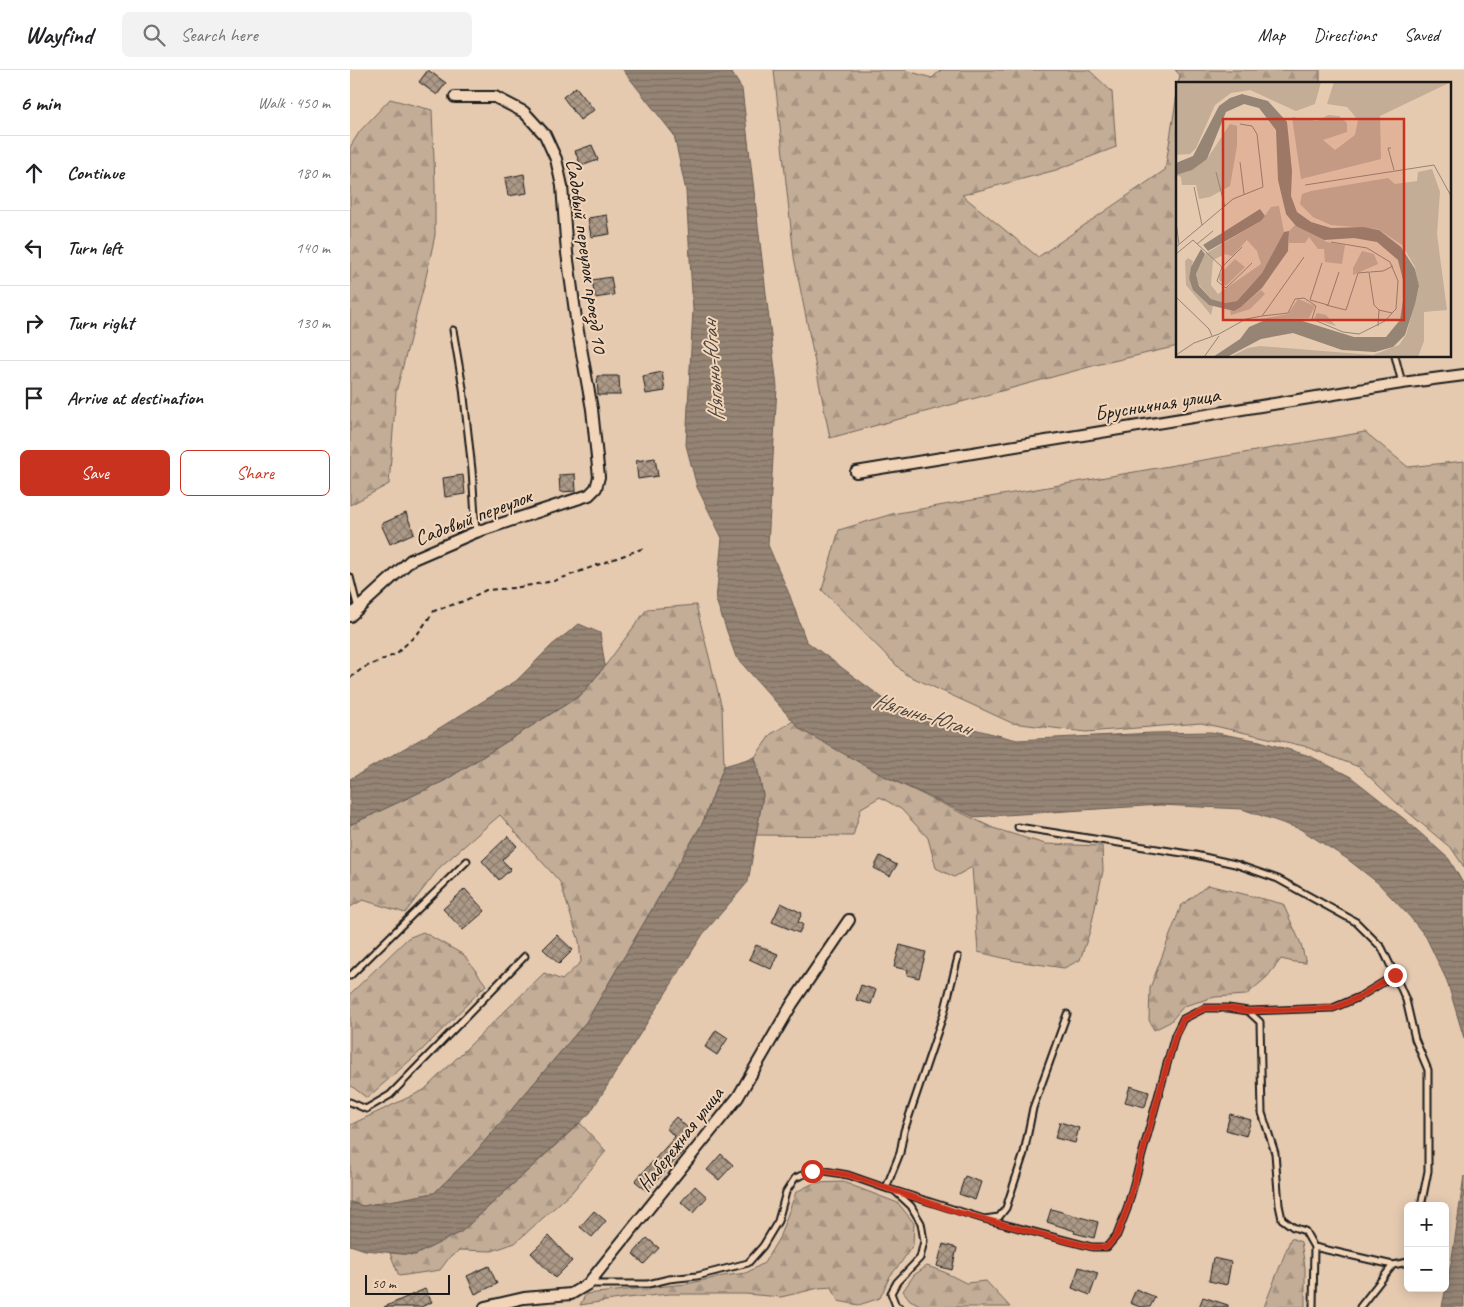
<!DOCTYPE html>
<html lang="en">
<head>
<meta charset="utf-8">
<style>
	:root { --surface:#fff; --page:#f2f2f2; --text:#202124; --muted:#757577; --line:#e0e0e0; --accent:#c8321e }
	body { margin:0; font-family:Caveat,sans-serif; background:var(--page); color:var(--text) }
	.controls { position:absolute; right:15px; bottom:15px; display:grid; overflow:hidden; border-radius:8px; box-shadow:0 2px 12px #0003 }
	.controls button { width:45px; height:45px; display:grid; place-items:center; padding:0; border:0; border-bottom:1px solid var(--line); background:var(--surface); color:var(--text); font:25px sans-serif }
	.scale { position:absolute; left:15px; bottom:12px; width:85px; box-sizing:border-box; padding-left:5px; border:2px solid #1c1c1c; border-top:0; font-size:14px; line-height:18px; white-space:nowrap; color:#1c1c1c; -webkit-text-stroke:4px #f2d5b9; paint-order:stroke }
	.stop { position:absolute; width:15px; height:15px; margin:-11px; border:4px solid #c8321e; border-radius:50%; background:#fff }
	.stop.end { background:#c8321e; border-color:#fff; box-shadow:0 1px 5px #0008 }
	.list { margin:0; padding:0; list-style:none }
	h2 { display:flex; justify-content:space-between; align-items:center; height:65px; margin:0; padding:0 20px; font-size:21px }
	h2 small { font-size:16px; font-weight:400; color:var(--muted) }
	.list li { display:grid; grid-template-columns:32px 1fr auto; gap:15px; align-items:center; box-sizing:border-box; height:75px; padding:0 20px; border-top:1px solid var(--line) }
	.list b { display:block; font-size:19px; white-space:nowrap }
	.list em { font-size:16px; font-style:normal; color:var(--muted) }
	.actions { display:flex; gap:10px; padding:15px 20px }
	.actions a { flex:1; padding:11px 0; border:1px solid var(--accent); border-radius:8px; text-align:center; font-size:18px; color:var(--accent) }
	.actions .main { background:var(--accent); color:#fff }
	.icon { flex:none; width:28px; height:28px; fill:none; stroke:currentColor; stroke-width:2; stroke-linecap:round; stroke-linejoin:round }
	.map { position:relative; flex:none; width:1114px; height:1237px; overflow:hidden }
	header { display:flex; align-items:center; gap:30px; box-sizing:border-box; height:70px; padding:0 25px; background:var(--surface); border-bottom:1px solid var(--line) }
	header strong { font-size:24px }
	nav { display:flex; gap:28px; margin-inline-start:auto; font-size:18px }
	.search { width:350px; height:45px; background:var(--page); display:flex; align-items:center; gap:12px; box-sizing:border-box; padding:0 18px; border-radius:8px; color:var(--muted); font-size:19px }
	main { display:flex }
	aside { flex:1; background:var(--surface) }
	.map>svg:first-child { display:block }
	.forest { fill:url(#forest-firs); stroke:#70645a }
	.water { fill:url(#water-rules); stroke:#655b51 }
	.building { fill:url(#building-cross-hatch); stroke:#1c1c1c }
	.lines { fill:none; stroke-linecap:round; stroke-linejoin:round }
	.service-casing { stroke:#1c1c1c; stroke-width:9 }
	.minor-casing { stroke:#1c1c1c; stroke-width:14 }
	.path { stroke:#1c1c1c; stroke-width:2; stroke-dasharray:5 4; stroke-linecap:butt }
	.service { stroke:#f2d5b9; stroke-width:5 }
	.minor { stroke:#f2d5b9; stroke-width:10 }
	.route { stroke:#c8321e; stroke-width:6 }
	.labels { text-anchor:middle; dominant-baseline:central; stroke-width:4; stroke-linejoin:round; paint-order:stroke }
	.street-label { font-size:21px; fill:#1c1c1c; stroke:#f2d5b9 }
	.water-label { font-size:22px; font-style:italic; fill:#4d4640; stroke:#f2d5b9 }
	.inset-road { fill:none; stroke:#958475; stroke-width:1 }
	.view { fill:#c8321e; fill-opacity:0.15; stroke:#c8321e; stroke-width:2.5 }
	.inset-edge { fill:none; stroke:#1c1c1c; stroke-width:2.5 }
</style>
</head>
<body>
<header>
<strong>Wayfind</strong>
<div class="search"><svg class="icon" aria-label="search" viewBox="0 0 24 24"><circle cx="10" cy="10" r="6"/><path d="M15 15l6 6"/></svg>Search here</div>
<nav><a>Map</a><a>Directions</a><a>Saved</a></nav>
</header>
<main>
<aside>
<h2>6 min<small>Walk · 450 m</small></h2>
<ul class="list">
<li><svg class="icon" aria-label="ahead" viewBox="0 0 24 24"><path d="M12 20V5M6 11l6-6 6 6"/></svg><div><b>Continue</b></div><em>180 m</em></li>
<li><svg class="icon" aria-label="left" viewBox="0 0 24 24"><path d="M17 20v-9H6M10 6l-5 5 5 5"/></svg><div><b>Turn left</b></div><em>140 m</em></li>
<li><svg class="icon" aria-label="right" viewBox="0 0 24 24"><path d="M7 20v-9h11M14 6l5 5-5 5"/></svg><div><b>Turn right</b></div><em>130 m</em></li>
<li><svg class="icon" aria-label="arrive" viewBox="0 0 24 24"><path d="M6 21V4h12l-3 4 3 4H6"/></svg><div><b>Arrive at destination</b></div></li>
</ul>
<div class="actions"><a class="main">Save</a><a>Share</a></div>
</aside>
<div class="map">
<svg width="1114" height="1237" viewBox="0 0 1114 1237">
	<defs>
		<pattern id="forest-firs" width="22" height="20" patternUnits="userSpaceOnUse" patternTransform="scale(1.25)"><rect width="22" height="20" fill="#c3ad97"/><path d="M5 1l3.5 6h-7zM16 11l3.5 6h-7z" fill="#a79482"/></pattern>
		<pattern id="water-rules" width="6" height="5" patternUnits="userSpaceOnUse" patternTransform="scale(1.25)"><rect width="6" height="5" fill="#968575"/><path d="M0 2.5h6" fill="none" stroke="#7a6c5f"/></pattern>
		<pattern id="building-cross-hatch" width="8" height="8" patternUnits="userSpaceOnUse" patternTransform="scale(1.25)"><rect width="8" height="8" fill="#ac9987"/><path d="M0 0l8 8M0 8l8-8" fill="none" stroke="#8b7c6e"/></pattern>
	</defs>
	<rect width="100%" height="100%" fill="#e5cab0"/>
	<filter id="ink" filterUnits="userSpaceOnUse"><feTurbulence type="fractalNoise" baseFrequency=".02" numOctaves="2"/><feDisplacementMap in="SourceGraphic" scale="10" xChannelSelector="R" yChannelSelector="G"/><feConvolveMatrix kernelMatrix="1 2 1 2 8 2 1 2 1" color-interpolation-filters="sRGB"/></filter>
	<g filter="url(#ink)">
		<path class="forest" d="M 424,0 L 554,0 L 582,8 L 591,0 L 739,0 L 762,22 L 766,77 L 706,100 L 612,125 L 688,187 L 815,100 L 828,18 L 828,276 L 746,295 L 480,368 L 444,187 Z
			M 825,0 L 970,0 L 970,14 L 828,14 L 830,5 Z
			M 40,29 L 82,40 L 85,114 L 85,165 L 74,216 L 46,322 L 39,414 L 0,435 L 0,77 L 10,61 Z
			M 1015,362 L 1058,397 L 1114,391 L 1114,797 L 1102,779 L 1048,734 L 1009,697 L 954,676 L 851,653 L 736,662 L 662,653 L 555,604 L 472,520 L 489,460 L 542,444 Z
			M 346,535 L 372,638 L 374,696 L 353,752 L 236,952 L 123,1085 L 84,1123 L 13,1136 L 0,1132 L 0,1055 L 74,1020 L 194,903 L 212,910 L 231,892 L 229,871 L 210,812 L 150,745 L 90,797 L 55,843 L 13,830 L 0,837 L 0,755 L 94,711 L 231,625 L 255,596 L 297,539 Z
			M 443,651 L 532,705 L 643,758 L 695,774 L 752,776 L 753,801 L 740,861 L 730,890 L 714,898 L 666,891 L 628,882 L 622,797 L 604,807 L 586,798 L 578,768 L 551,739 L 530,727 L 511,738 L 503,766 L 406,765 L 413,725 L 405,687 L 421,664 Z
			M 858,815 L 933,834 L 951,874 L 956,893 L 944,892 L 931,889 L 917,907 L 896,925 L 865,927 L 834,936 L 820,952 L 804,960 L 799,950 L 800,918 L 831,836 Z
			M 73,862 L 114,885 L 136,915 L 72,980 L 17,1028 L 0,1015 L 0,924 L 58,868 Z
			M 230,1053 L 256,1081 L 222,1122 L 165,1173 L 142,1181 L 110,1180 L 99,1188 L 90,1200 L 49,1206 L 40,1183 L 65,1185 L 111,1162 Z
			M 493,1112 L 548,1133 L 564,1153 L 563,1175 L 550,1194 L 540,1206 L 530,1228 L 509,1235 L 488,1231 L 482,1217 L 469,1218 L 431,1227 L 395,1224 L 320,1224 L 276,1228 L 230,1235 L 236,1224 L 336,1214 L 373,1206 L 396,1203 L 414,1193 L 429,1168 L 446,1122 L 464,1113 Z
			M 941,1168 L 951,1172 L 955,1197 L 955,1237 L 914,1237 Z
			M 577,1196 L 594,1202 L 616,1213 L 636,1211 L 660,1237 L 574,1237 L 560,1230 L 553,1221 L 564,1205 Z"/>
		<path class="water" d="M 273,0 L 380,0 L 392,19 L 427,317 L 418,475 L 440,526 L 456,571 L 542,635 L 588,650 L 667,670 L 802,663 L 861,662 L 910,671 L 960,686 L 1001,707 L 1058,752 L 1099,789 L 1114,815 L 1114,968 L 1097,911 L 1076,867 L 1060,847 L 1028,813 L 996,788 L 950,759 L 892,739 L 810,735 L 624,747 L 532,705 L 451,660 L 386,587 L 366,530 L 372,468 L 347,417 L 336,375 L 343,240 L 336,121 L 324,65 Z
			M 229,554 L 250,563 L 255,596 L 231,625 L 94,711 L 0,755 L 0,709 L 78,665 L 166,611 L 202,575 Z
			M 405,687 L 413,725 L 398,812 L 353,864 L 240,1043 L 111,1162 L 65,1185 L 15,1180 L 0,1175 L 0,1132 L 13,1136 L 84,1123 L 123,1085 L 236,952 L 353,752 L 374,696 Z
			M 1114,1106 L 1114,1237 L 1092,1237 L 1102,1188 Z"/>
		<path class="building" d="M 78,0 L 96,13 L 87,25 L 69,12 Z
			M 226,17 L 244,40 L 230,50 L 213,27 Z
			M 242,75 L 248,90 L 231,96 L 225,81 Z
			M 174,104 L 177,123 L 158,126 L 155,108 Z
			M 257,145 L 260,164 L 241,167 L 238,148 Z
			M 261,207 L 264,225 L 245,228 L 242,210 Z
			M 312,302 L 315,321 L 296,324 L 293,306 Z
			M 247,306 L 269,306 L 270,325 L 248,325 Z
			M 305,388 L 308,406 L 288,409 L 286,391 Z
			M 225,404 L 226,421 L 210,422 L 209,405 Z
			M 113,405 L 115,424 L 95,427 L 93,408 Z
			M 56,443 L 64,463 L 40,474 L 31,454 Z
			M 158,766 L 167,776 L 152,790 L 161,799 L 149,810 L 132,791 Z
			M 530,786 L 547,795 L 540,806 L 524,798 Z
			M 115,819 L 135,841 L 113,860 L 93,839 Z
			M 431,833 L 452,843 L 448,852 L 453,855 L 449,863 L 422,852 Z
			M 207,865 L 223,880 L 209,894 L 193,879 Z
			M 406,875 L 428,884 L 421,899 L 399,889 Z
			M 550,875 L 576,882 L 569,908 L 557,905 L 558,900 L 544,897 Z
			M 511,915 L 526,920 L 521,934 L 506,930 Z
			M 366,960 L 378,968 L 367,985 L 355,977 Z
			M 780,1016 L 799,1022 L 795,1037 L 775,1032 Z
			M 880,1044 L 901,1050 L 896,1066 L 876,1060 Z
			M 326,1047 L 343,1063 L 328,1078 L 333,1082 L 297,1121 L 285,1111 L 325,1067 L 316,1058 Z
			M 710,1052 L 729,1058 L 725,1073 L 705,1068 Z
			M 371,1084 L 383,1095 L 369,1110 L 357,1100 Z
			M 615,1106 L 631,1112 L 625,1130 L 609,1124 Z
			M 345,1116 L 357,1127 L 343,1143 L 331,1132 Z
			M 701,1139 L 748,1152 L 744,1168 L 724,1163 L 725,1161 L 697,1152 Z
			M 244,1141 L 256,1151 L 242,1167 L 230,1157 Z
			M 199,1166 L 222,1191 L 205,1208 L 181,1183 Z
			M 297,1168 L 309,1178 L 294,1194 L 283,1184 Z
			M 593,1174 L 607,1178 L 602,1200 L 587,1196 Z
			M 863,1188 L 881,1192 L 877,1215 L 859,1211 Z
			M 139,1196 L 147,1214 L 125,1224 L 117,1206 Z
			M 729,1197 L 748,1203 L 740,1225 L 722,1218 Z
			M 75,1219 L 82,1232 L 71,1237 L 34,1237 Z
			M 786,1219 L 805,1227 L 800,1237 L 790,1237 L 780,1233 Z
			M 853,1227 L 878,1235 L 878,1237 L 849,1237 Z"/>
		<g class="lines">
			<g class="service-casing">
				<path id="service" d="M 103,260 L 113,318 L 122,400 L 126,462
					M 1045,286 L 1052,313
					M 0,507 L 8,539
					M 668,757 L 845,785 L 885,794 L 928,809 L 1006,852 L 1032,878 L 1045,905 L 1056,930 L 1065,969 L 1078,1000 L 1078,1101 L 1071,1136
					M 608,887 L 594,943 L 554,1061 L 550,1083 L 536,1118 L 634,1149 L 649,1147 L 656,1138 L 674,1083 L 683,1038 L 717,944
					M 0,906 L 117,791
					M 898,941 L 983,938 L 1009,927 L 1045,905
					M 0,1032 L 16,1039 L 40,1025 L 175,886
					M 546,1122 L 561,1136 L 571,1153 L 574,1171 L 570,1188 L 547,1212 L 541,1223 L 546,1236 L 549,1237
					M 634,1149 L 742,1177 L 757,1177 L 767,1165 L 777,1139 L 825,965 L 833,949 L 855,938 L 878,938 L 898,941 L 910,952 L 912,1043 L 925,1083 L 929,1135 L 932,1149 L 943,1157 L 955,1161 L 964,1177 L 963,1237
					M 964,1177 L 1043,1195 L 1058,1192
					M 238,1214 L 298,1214 L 319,1209 L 347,1206 L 398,1193 L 413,1176 L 428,1151 L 436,1122 L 445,1108 L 462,1101 L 475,1101 L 498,1105 L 538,1119
					M 1010,1237 L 1043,1195"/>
			</g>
			<g class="minor-casing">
				<path id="minor" d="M 506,402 L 1052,313 L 1114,305
					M 0,546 L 61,490 L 126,462 L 239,425 L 246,418 L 249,407 L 242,339 L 227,256 L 217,183 L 212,116 L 206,89 L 195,65 L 174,42 L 145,27 L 105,27
					M 135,1237 L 174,1228 L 221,1224 L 238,1214 L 388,1027 L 442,934 L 499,850"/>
			</g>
			<path class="path" d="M 0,608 L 13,598 L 46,584 L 69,562 L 84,541 L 114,531 L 136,520 L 164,518 L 204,511 L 294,478"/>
			<use href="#service" class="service"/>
			<use href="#minor" class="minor"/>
		</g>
	</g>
	<g class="lines" filter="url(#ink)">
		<path class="route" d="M 462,1101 L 475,1101 L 498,1105 L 607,1142 L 709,1169 L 742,1177 L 757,1177 L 767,1165 L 777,1139 L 825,966 L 833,949 L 855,938 L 878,938 L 898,941 L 984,938 L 1009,927 L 1045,905"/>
	</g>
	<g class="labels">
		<g class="street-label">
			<text transform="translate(237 186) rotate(82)">Садовый переулок проезд 10</text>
			<text transform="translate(807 334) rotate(-9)">Брусничная улица</text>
			<text transform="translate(123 447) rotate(-21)">Садовый переулок</text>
			<text transform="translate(330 1069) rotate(-52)">Набережная улица</text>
		</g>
		<g class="water-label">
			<text transform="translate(363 301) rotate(-94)">Нягынь-Юган</text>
			<text transform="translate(572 644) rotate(17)">Нягынь-Юган</text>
		</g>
	</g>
	<g transform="translate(826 12)">
		<rect width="275" height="275" fill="#e5cab0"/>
		<path d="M 0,0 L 145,0 L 139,22 L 120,29 L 74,8 L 55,11 L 39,23 L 20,66 L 14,72 L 0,73 ZM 158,0 L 275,0 L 204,34 L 205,77 L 125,97 L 116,35 L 141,39 L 152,33 L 163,34 L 171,41 L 171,50 L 147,58 L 159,68 L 179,53 L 182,38 L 171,25 L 151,22 ZM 54,42 L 61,44 L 61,64 L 54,104 L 34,115 L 23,117 L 20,103 L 6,103 L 5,95 L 0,93 L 31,77 ZM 256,87 L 264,110 L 261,152 L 271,228 L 248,230 L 248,259 L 242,275 L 54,275 L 72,266 L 84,264 L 197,273 L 223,263 L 230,253 L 243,206 L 239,185 L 226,163 L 202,147 L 155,143 L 137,135 L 124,122 L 126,112 L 135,109 L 212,96 L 219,102 L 241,99 L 242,90 ZM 103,124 L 108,150 L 86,191 L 61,219 L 49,221 L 35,217 L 23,203 L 20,192 L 29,172 L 85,139 L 95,125 ZM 71,158 L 81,169 L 85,182 L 42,212 L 35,203 L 37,178 L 49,172 L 56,174 ZM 119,143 L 151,160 L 169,163 L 166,182 L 149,180 L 148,167 L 142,167 L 133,155 L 129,161 L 113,161 L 113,149 ZM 186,169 L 198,172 L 202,182 L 177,193 L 177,186 ZM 12,176 L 17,179 L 13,196 L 37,224 L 35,233 L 10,203 L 9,179 ZM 59,177 L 69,185 L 50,204 L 43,198 L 43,193 ZM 85,208 L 89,212 L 74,227 L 55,233 L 54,229 L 65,225 ZM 122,217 L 139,224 L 133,236 L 85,237 L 112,232 ZM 141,231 L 150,233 L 160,244 L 138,237 Z" fill="#c3ad97" fill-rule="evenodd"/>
		<path d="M 66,12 L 92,19 L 111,40 L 116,89 L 115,114 L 121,130 L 135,140 L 155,146 L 187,145 L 203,148 L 225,165 L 239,187 L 243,204 L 239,222 L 229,253 L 217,265 L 199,270 L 166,268 L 117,251 L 85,257 L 51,275 L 37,275 L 64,257 L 73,245 L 87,239 L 120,237 L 178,255 L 210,255 L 224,238 L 229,206 L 222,178 L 201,160 L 178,156 L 148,158 L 120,144 L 110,132 L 102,98 L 100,48 L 83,26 L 68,22 L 50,30 L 31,77 L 16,88 L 0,93 L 0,81 L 17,74 L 43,24 L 54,16 ZM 84,127 L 89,134 L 85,139 L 32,169 L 27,163 ZM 113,149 L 112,169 L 86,206 L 65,225 L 58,229 L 33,223 L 17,208 L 13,196 L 15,185 L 25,167 L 29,172 L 20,192 L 23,204 L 35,217 L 49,221 L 61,219 L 86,191 L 108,150 Z" fill="#968575"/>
		<path class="inset-road" d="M 215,66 L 212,66 L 218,88M 64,80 L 68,112M 40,90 L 49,125M 129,103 L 258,83 L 275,114M 18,105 L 26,143M 275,136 L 275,174M 0,140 L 3,162M 155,160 L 191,166 L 214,180 L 222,199 L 220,227 L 216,231 L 203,228M 21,162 L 37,149M 0,165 L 57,117 L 87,105 L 81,52 L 76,44 L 64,42M 0,172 L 17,158 L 46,185 L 66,165M 146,181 L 134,218 L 152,223 L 163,190M 46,185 L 41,199 L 50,206 L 76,181M 194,190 L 207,189 L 217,184M 0,215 L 33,247 L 36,254M 150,223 L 170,228 L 182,191 L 193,190 L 198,223 L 203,228 L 202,244M 86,234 L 112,231 L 119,217 L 128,216 L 140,224 L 136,237 L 167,250 L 183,252 L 209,239 L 216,231M 0,273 L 18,261 L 43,252 L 70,237 L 86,234 L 128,175M 28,275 L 43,254"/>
		<path class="view" d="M 47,37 L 228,37 L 228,238 L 47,238 Z"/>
		<rect width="275" height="275" class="inset-edge"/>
	</g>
</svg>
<div class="controls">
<button>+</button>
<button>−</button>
</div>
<div class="scale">50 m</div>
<div class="stop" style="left:462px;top:1101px"></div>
<div class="stop end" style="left:1045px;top:905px"></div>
</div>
</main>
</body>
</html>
